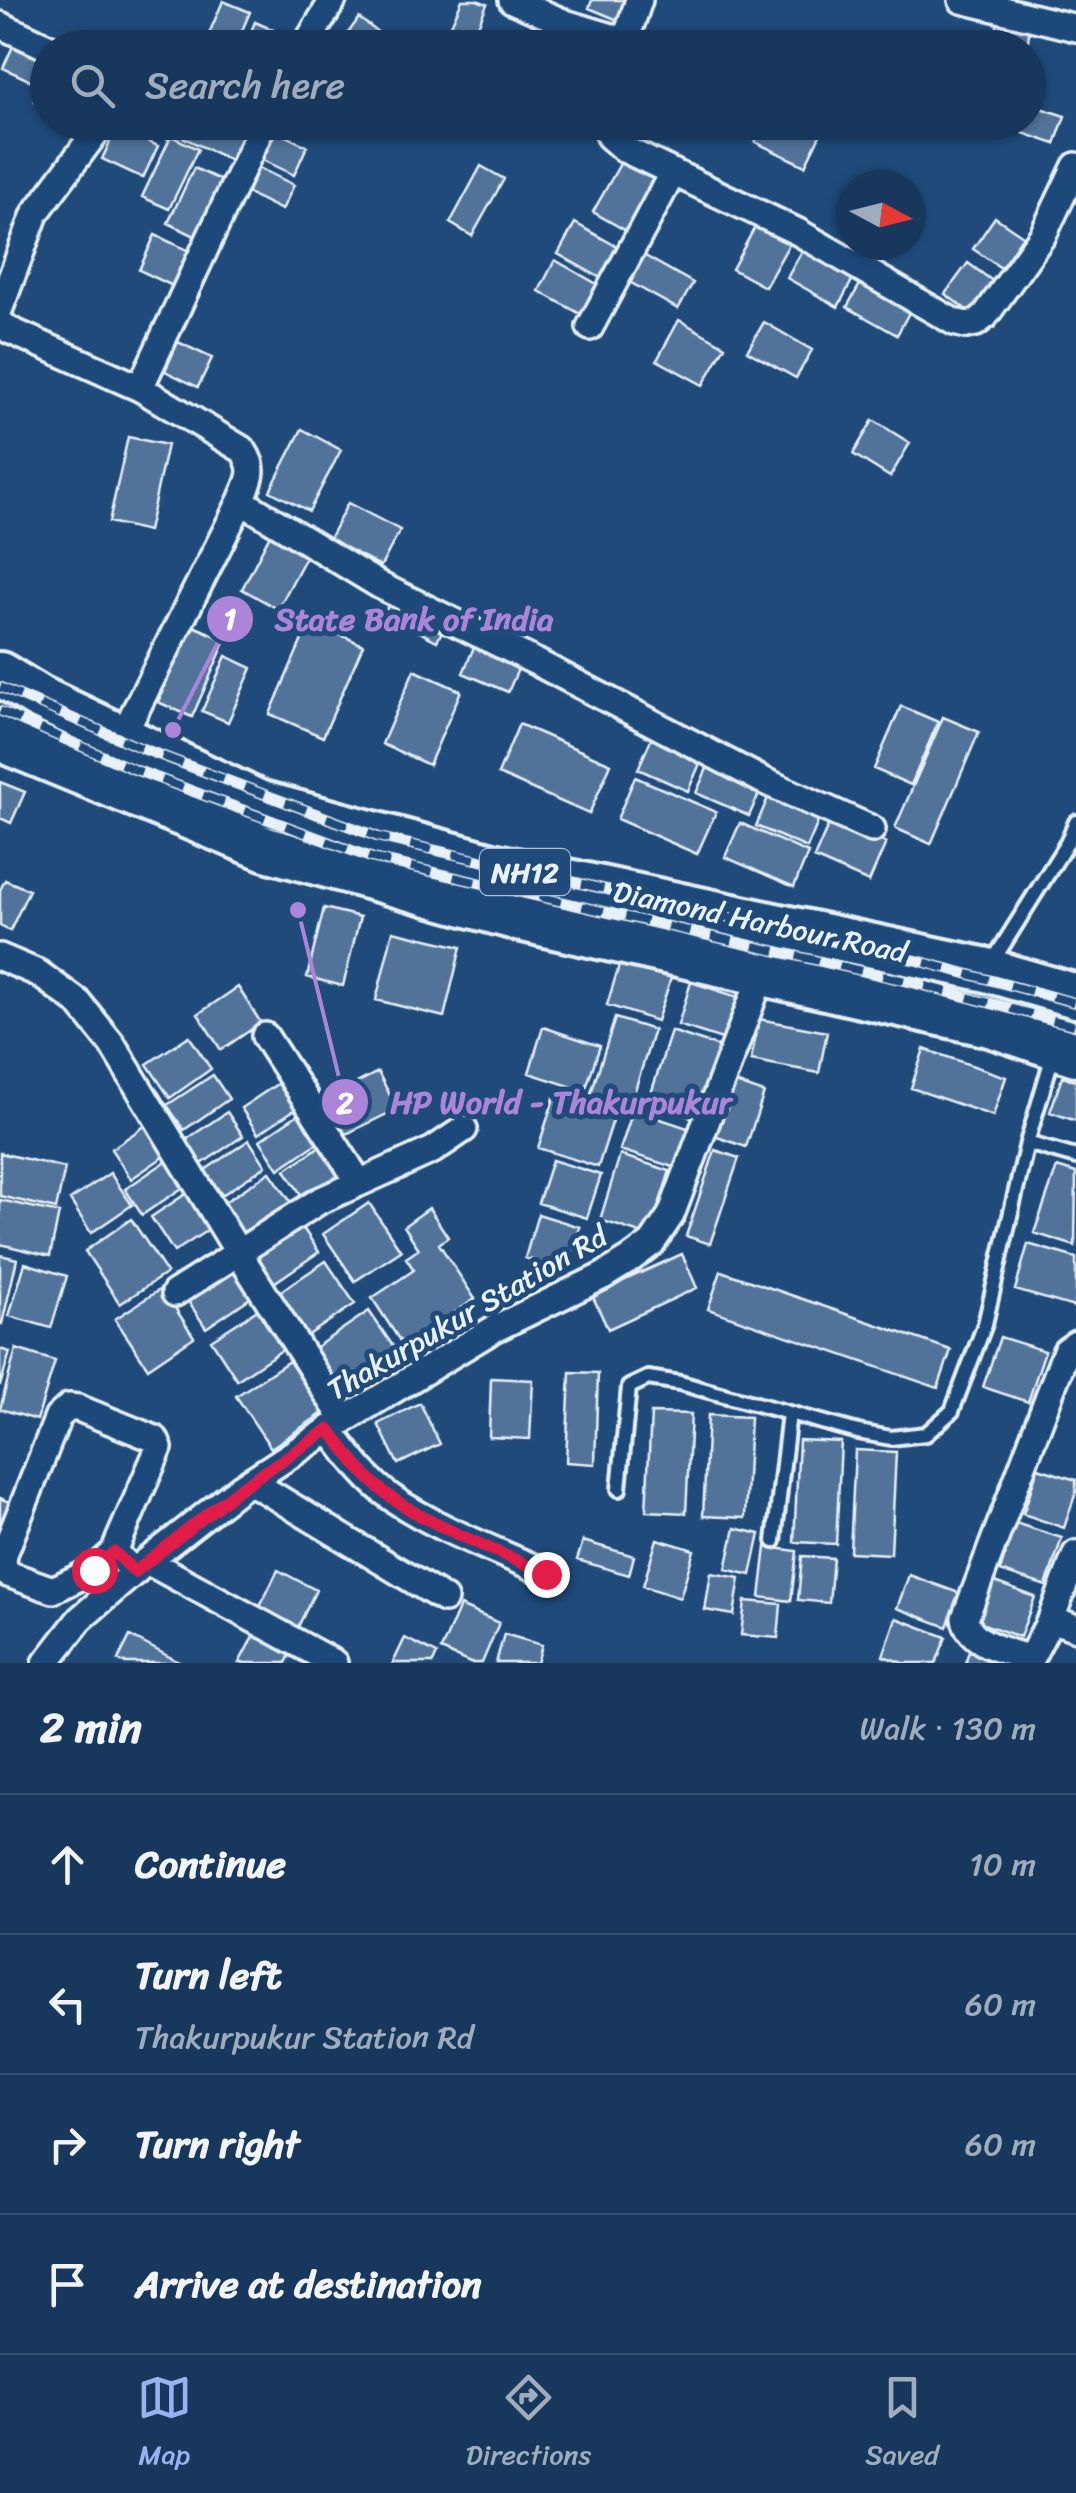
<!DOCTYPE html>
<html lang="en">
<head>
<meta charset="utf-8">
<style>
	:root { --surface:#17385c; --page:#244365; --text:#f1f3f6; --muted:#9eacbb; --line:#365272; --accent:#95b2f1 }
	body { margin:0; font-family:Sriracha,sans-serif; background:var(--page); color:var(--text) }
	.compass { position:absolute; left:836px; top:170px; width:90px; height:90px; border-radius:50%; background:var(--surface); box-shadow:0 2px 8px #0004; rotate:97deg }
	.stop { position:absolute; width:30px; height:30px; margin:-22px; border:8px solid #e11d48; border-radius:50%; background:#fff }
	.stop.end { background:#e11d48; border-color:#fff; box-shadow:0 2px 10px #0008 }
	.list { margin:0; padding:0; list-style:none }
	h2 { display:flex; justify-content:space-between; align-items:center; height:130px; margin:0; padding:0 40px; font-size:42px }
	h2 small { font-size:32px; font-weight:400; color:var(--muted) }
	.list li { display:grid; grid-template-columns:65px 1fr auto; gap:30px; align-items:center; box-sizing:border-box; height:140px; padding:0 40px; border-top:2px solid var(--line) }
	.list b { display:block; font-size:38px; white-space:nowrap }
	.list p { margin:0; font-size:32px; white-space:nowrap; color:var(--muted) }
	.list em { font-size:32px; font-style:normal; color:var(--muted) }
	.icon { flex:none; width:55px; height:55px; fill:none; stroke:currentColor; stroke-width:2; stroke-linecap:round; stroke-linejoin:round }
	.map { position:relative; flex:none; width:1076px; height:1663px; overflow:hidden }
	.search { position:absolute; background:var(--surface); box-shadow:0 2px 8px #0004; left:30px; right:30px; top:30px; height:110px; display:flex; align-items:center; gap:25px; box-sizing:border-box; padding:0 35px; border-radius:55px; color:var(--muted); font-size:38px }
	.sheet { height:690px; background:var(--surface) }
	nav { display:flex; justify-content:space-around; align-items:center; box-sizing:border-box; height:140px; border-top:2px solid var(--line); background:var(--surface); font-size:28px; color:var(--muted) }
	nav a { display:grid; justify-items:center; gap:5px }
	nav .on { color:var(--accent) }
	.map>svg:first-child { display:block }
	.building { fill:#517399; stroke:#e8f1f8; stroke-width:2.5 }
	.lines { fill:none; stroke-linecap:round; stroke-linejoin:round }
	.service-casing { stroke:#e8f1f8; stroke-width:20 }
	.minor-casing { stroke:#e8f1f8; stroke-width:32 }
	.trunk-casing { stroke:#e8f1f8; stroke-width:50 }
	.service { stroke:#1f4a7a; stroke-width:12 }
	.minor { stroke:#1f4a7a; stroke-width:25 }
	.trunk { stroke:#1f4a7a; stroke-width:42 }
	.rail-casing { stroke:#e8f1f8; stroke-width:11 }
	.rail { stroke:#1f4a7a; stroke-width:8; stroke-dasharray:22; stroke-linecap:butt }
	.route { stroke:#e11d48; stroke-width:12 }
	.labels { text-anchor:middle; dominant-baseline:central; stroke-width:10; stroke-linejoin:round; paint-order:stroke }
	.shield { fill:#1f4a7a; stroke:#acbfd2; stroke-width:2.5 }
	.shield-label { font-size:28px; font-weight:bold; fill:#e8f1f8 }
	.street-label { font-size:30px; fill:#e8f1f8; stroke:#1f4a7a }
	.leader { fill:none; stroke:#ac85d9; stroke-width:4 }
	.callout-dot { fill:#ac85d9; stroke:#1f4a7a; stroke-width:4 }
	.mark-label { font-size:30px; text-anchor:middle; font-weight:bold; fill:#fff }
	.callout-label { font-size:32px; text-anchor:middle; font-weight:bold; fill:#ac85d9; stroke:#1f4a7a; stroke-width:10; stroke-linejoin:round; paint-order:stroke }
</style>
</head>
<body>
<div class="map">
<svg width="1076" height="1663" viewBox="0 0 1076 1663">
	<rect width="100%" height="100%" fill="#1f4a7a"/>
	<filter id="ink" filterUnits="userSpaceOnUse"><feTurbulence type="fractalNoise" baseFrequency=".01" numOctaves="2"/><feDisplacementMap in="SourceGraphic" scale="20" xChannelSelector="R" yChannelSelector="G"/><feConvolveMatrix kernelMatrix="1 2 1 2 8 2 1 2 1" color-interpolation-filters="sRGB"/></filter>
	<g filter="url(#ink)">
		<path class="building" d="M 462,0 L 477,0 L 487,4 L 469,48 L 441,48 Z
			M 592,0 L 626,0 L 618,20 L 589,8 Z
			M 223,1 L 250,12 L 235,47 L 208,36 Z
			M 998,15 L 1031,19 L 1027,48 L 995,48 Z
			M 359,18 L 399,48 L 337,48 Z
			M 255,22 L 285,35 L 280,48 L 244,48 Z
			M 142,36 L 169,48 L 137,48 Z
			M 14,44 L 46,60 L 35,83 L 3,68 Z
			M 45,79 L 48,80 L 48,108 L 34,101 Z
			M 1028,104 L 1065,116 L 1055,144 L 1005,127 L 1006,122 L 1028,122 Z
			M 138,122 L 177,122 L 168,139 Z
			M 189,122 L 260,122 L 240,165 L 182,137 Z
			M 764,122 L 799,122 L 821,133 L 805,166 L 755,142 Z
			M 117,127 L 158,146 L 143,178 L 102,159 Z
			M 271,129 L 307,146 L 294,175 L 258,158 Z
			M 171,136 L 198,149 L 169,209 L 142,197 Z
			M 625,155 L 662,176 L 630,233 L 593,212 Z
			M 255,166 L 294,185 L 282,210 L 243,191 Z
			M 481,166 L 504,179 L 472,236 L 450,223 Z
			M 194,168 L 225,182 L 199,238 L 168,223 Z
			M 995,217 L 1023,236 L 1001,268 L 973,249 Z
			M 760,218 L 793,237 L 765,287 L 732,269 Z
			M 575,223 L 623,250 L 606,281 L 558,254 Z
			M 155,235 L 196,254 L 179,289 L 139,270 Z
			M 807,242 L 857,271 L 838,307 L 787,278 Z
			M 638,252 L 693,283 L 678,309 L 624,279 Z
			M 555,260 L 602,287 L 586,317 L 539,291 Z
			M 968,263 L 998,285 L 975,316 L 945,294 Z
			M 863,279 L 912,307 L 897,335 L 847,307 Z
			M 679,320 L 725,346 L 703,385 L 657,360 Z
			M 764,322 L 812,350 L 796,378 L 747,351 Z
			M 178,342 L 212,358 L 198,387 L 165,371 Z
			M 873,420 L 910,443 L 890,477 L 853,454 Z
			M 302,429 L 341,450 L 309,511 L 270,491 Z
			M 128,437 L 167,445 L 148,531 L 109,522 Z
			M 348,503 L 400,530 L 381,566 L 329,539 Z
			M 273,529 L 310,549 L 278,609 L 242,589 Z
			M 392,597 L 446,624 L 437,641 L 384,614 Z
			M 310,621 L 363,645 L 323,737 L 270,714 Z
			M 191,625 L 226,640 L 192,717 L 158,702 Z
			M 477,640 L 522,660 L 508,692 L 463,673 Z
			M 226,656 L 252,668 L 228,722 L 202,711 Z
			M 414,670 L 461,691 L 429,765 L 382,744 Z
			M 901,706 L 938,722 L 911,785 L 874,769 Z
			M 943,717 L 979,732 L 931,844 L 895,828 Z
			M 519,724 L 611,764 L 589,814 L 498,774 Z
			M 652,737 L 702,759 L 688,791 L 638,769 Z
			M 709,764 L 762,787 L 749,816 L 696,793 Z
			M 635,777 L 716,812 L 697,854 L 617,819 Z
			M 0,782 L 25,792 L 11,823 L 0,818 Z
			M 770,793 L 821,815 L 807,848 L 756,826 Z
			M 831,819 L 886,843 L 869,882 L 814,858 Z
			M 740,823 L 808,853 L 794,887 L 725,857 Z
			M 5,880 L 29,890 L 10,931 L 0,926 L 0,890 Z
			M 324,908 L 360,917 L 343,986 L 307,977 Z
			M 393,931 L 461,947 L 444,1017 L 376,1000 Z
			M 621,959 L 672,975 L 657,1021 L 607,1005 Z
			M 691,982 L 738,997 L 725,1040 L 678,1025 Z
			M 238,987 L 261,1023 L 221,1050 L 198,1014 Z
			M 615,1018 L 654,1030 L 630,1106 L 591,1093 Z
			M 759,1019 L 827,1032 L 819,1073 L 751,1060 Z
			M 543,1027 L 600,1046 L 585,1091 L 529,1073 Z
			M 671,1031 L 723,1048 L 700,1120 L 648,1103 Z
			M 189,1036 L 211,1069 L 170,1098 L 147,1064 Z
			M 924,1049 L 1006,1077 L 993,1116 L 911,1088 Z
			M 378,1072 L 397,1109 L 344,1135 L 326,1099 Z
			M 213,1075 L 229,1099 L 184,1130 L 167,1105 Z
			M 1062,1077 L 1076,1081 L 1076,1121 L 1050,1112 Z
			M 286,1078 L 303,1104 L 258,1134 L 241,1108 Z
			M 733,1082 L 764,1093 L 746,1147 L 714,1136 Z
			M 555,1095 L 615,1114 L 598,1167 L 538,1148 Z
			M 306,1109 L 325,1138 L 279,1169 L 260,1140 Z
			M 633,1110 L 691,1129 L 679,1169 L 620,1150 Z
			M 227,1112 L 243,1136 L 200,1165 L 184,1141 Z
			M 152,1121 L 172,1151 L 131,1179 L 111,1149 Z
			M 249,1140 L 266,1166 L 222,1195 L 205,1170 Z
			M 322,1145 L 342,1174 L 304,1199 L 285,1170 Z
			M 715,1150 L 739,1158 L 710,1244 L 686,1236 Z
			M 0,1153 L 65,1168 L 56,1209 L 0,1196 Z
			M 620,1155 L 670,1171 L 649,1236 L 600,1220 Z
			M 174,1156 L 191,1182 L 142,1215 L 125,1189 Z
			M 552,1160 L 601,1175 L 587,1218 L 538,1203 Z
			M 1057,1167 L 1076,1173 L 1075,1246 L 1034,1233 Z
			M 270,1172 L 293,1205 L 242,1239 L 220,1205 Z
			M 110,1173 L 132,1205 L 91,1233 L 70,1200 Z
			M 190,1191 L 214,1226 L 174,1252 L 151,1217 Z
			M 0,1200 L 59,1213 L 50,1256 L 0,1244 Z
			M 369,1203 L 401,1251 L 355,1281 L 323,1234 Z
			M 429,1208 L 448,1237 L 439,1244 L 475,1299 L 404,1347 L 372,1298 L 414,1270 L 406,1258 L 419,1249 L 404,1226 Z
			M 538,1214 L 580,1227 L 567,1271 L 525,1258 Z
			M 131,1219 L 167,1273 L 120,1304 L 85,1251 Z
			M 297,1219 L 319,1252 L 271,1285 L 249,1252 Z
			M 1028,1244 L 1076,1258 L 1076,1299 L 1074,1307 L 1015,1290 Z
			M 682,1254 L 697,1288 L 608,1329 L 592,1295 Z
			M 0,1255 L 17,1259 L 2,1324 L 0,1324 Z
			M 326,1261 L 355,1304 L 304,1338 L 275,1295 Z
			M 25,1263 L 67,1276 L 51,1328 L 9,1316 Z
			M 236,1265 L 256,1294 L 206,1328 L 186,1298 Z
			M 721,1271 L 951,1350 L 938,1388 L 708,1309 Z
			M 162,1288 L 194,1337 L 148,1368 L 115,1319 Z
			M 259,1309 L 285,1348 L 237,1380 L 211,1340 Z
			M 369,1311 L 397,1352 L 341,1390 L 313,1349 Z
			M 1000,1337 L 1045,1351 L 1028,1402 L 983,1387 Z
			M 0,1349 L 10,1352 L 0,1386 Z
			M 16,1349 L 55,1361 L 37,1420 L 0,1409 Z
			M 289,1361 L 323,1413 L 271,1448 L 236,1396 Z
			M 570,1372 L 598,1373 L 595,1464 L 566,1462 Z
			M 491,1378 L 533,1380 L 530,1439 L 489,1437 Z
			M 420,1403 L 440,1444 L 398,1464 L 378,1424 Z
			M 651,1413 L 691,1414 L 686,1513 L 646,1511 Z
			M 708,1415 L 750,1417 L 745,1518 L 703,1516 Z
			M 799,1440 L 841,1442 L 836,1544 L 794,1542 Z
			M 855,1450 L 896,1452 L 891,1554 L 850,1552 Z
			M 1038,1468 L 1076,1480 L 1076,1492 L 1064,1528 L 1023,1514 Z
			M 0,1498 L 11,1503 L 0,1530 Z
			M 1015,1523 L 1062,1538 L 1046,1586 L 1000,1571 Z
			M 735,1528 L 760,1534 L 751,1575 L 726,1569 Z
			M 657,1539 L 694,1550 L 680,1598 L 643,1586 Z
			M 583,1541 L 634,1556 L 629,1575 L 577,1560 Z
			M 766,1547 L 797,1551 L 791,1601 L 760,1597 Z
			M 802,1556 L 833,1558 L 829,1603 L 798,1600 Z
			M 278,1570 L 316,1590 L 296,1631 L 258,1611 Z
			M 711,1573 L 740,1578 L 734,1615 L 705,1610 Z
			M 909,1575 L 959,1593 L 947,1627 L 897,1608 Z
			M 989,1580 L 1035,1597 L 1020,1637 L 975,1621 Z
			M 745,1601 L 781,1604 L 778,1638 L 741,1635 Z
			M 460,1606 L 499,1623 L 482,1663 L 470,1663 L 441,1650 Z
			M 896,1618 L 946,1637 L 936,1663 L 903,1663 L 883,1656 Z
			M 257,1629 L 293,1649 L 286,1663 L 239,1663 Z
			M 504,1634 L 542,1645 L 537,1663 L 496,1663 Z
			M 130,1636 L 181,1663 L 124,1663 L 118,1660 Z
			M 405,1638 L 437,1654 L 433,1663 L 393,1663 Z
			M 971,1645 L 1003,1663 L 965,1663 Z"/>
		<g class="lines">
			<g class="service-casing">
				<path id="service" d="M 991,964 L 1067,843 L 1076,822
					M 1027,1143 L 1076,1157
					M 619,1489 L 629,1387 L 648,1378 L 680,1383 L 858,1432 L 891,1438 L 926,1434 L 952,1411 L 985,1324 L 1027,1143 L 1053,1055
					M 774,1541 L 789,1413"/>
			</g>
			<g class="minor-casing">
				<path id="minor" d="M 512,0 L 565,23 L 625,41
					M 962,0 L 1076,28
					M 0,25 L 50,48
					M 304,48 L 333,0
					M 623,48 L 639,0
					M 606,122 L 609,136 L 624,149 L 798,232 L 954,322 L 966,325 L 976,323 L 985,316 L 1043,235 L 1076,166
					M 0,308 L 35,214 L 93,136 L 99,122
					M 0,322 L 9,330 L 140,388 L 243,450 C 257,471 250,479 241,501 L 122,737
					M 590,327 L 673,172
					M 140,388 L 264,122
					M 241,501 L 381,586 L 536,662 L 762,780 L 872,829
					M 0,957 L 38,973 L 79,1003 L 112,1044 L 238,1252 L 344,1420
					M 265,1036 L 359,1182
					M 175,1293 L 319,1201 L 433,1150 L 464,1129
					M 329,1429 C 348,1454 366,1480 392,1498 C 435,1528 498,1551 546,1573
					M 250,1481 L 444,1599
					M 114,1552 L 94,1570 L 53,1590 L 8,1574 L 3,1564 L 4,1554 L 58,1417 L 69,1407 L 78,1408 L 155,1439 L 159,1448 L 114,1552 L 135,1572
					M 147,1561 L 334,1663
					M 1051,1619 L 1076,1628
					M 1030,1659 C 1007,1650 970,1646 965,1618 L 1066,1351 L 1076,1344
					M 46,1663 L 80,1619 L 147,1561 L 240,1488 L 344,1420 L 494,1329 L 603,1276 L 629,1260 L 652,1243 L 671,1215 L 762,974 L 776,925
					M 1028,1663 L 1051,1619 L 1076,1554"/>
			</g>
			<g class="trunk-casing">
				<path id="trunk" d="M 0,674 L 38,697 L 258,802 L 492,865 L 987,970 L 1076,996
					M 0,736 L 13,745 L 266,849 L 519,919 L 990,1025 L 1076,1054"/>
			</g>
			<use href="#service" class="service"/>
			<use href="#minor" class="minor"/>
			<use href="#trunk" class="trunk"/>
			<g class="rail-casing">
				<path id="rail" d="M 0,687 L 141,748 L 378,837 L 919,961 L 1076,1003
					M 0,711 L 133,769 L 372,858 L 914,983 L 1076,1026"/>
			</g>
			<use href="#rail" class="rail"/>
		</g>
	</g>
	<g class="lines" filter="url(#ink)">
		<path class="route" d="M 94,1570 L 114,1552 L 135,1572 L 240,1488 L 329,1429 C 348,1454 366,1480 392,1498 C 435,1528 498,1551 546,1574"/>
	</g>
	<g class="labels">
		<rect class="shield" x="480" y="849" width="90" height="46" rx="8"/>
		<g class="shield-label">
			<text x="525" y="872">NH12</text>
		</g>
		<g class="street-label">
			<text transform="translate(760 922) rotate(12)">Diamond Harbour Road</text>
			<text transform="translate(467 1313) rotate(-30)">Thakurpukur Station Rd</text>
		</g>
	</g>
	<path class="leader" d="M173 730L230 619M298 910L345 1102"/>
	<g class="callout-dot">
		<circle cx="173" cy="730" r="10"/>
		<circle cx="298" cy="910" r="10"/>
		<circle cx="230" cy="619" r="25"/>
		<circle cx="345" cy="1102" r="25"/>
	</g>
	<g class="mark-label">
		<text x="230" y="629">1</text>
		<text x="345" y="1113">2</text>
	</g>
	<g class="callout-label">
		<text x="414" y="630">State Bank of India</text>
		<text x="561" y="1113">HP World - Thakurpukur</text>
	</g>
</svg>
<svg class="compass" viewBox="-18 -18 36 36"><path d="M0-13l5 13h-10z" fill="#e53935"/><path d="M0 13l5-13h-10z" fill="#9eacbb"/></svg>
<div class="stop" style="left:94px;top:1570px"></div>
<div class="stop end" style="left:546px;top:1574px"></div>
<div class="search"><svg class="icon" aria-label="search" viewBox="0 0 24 24"><circle cx="10" cy="10" r="6"/><path d="M15 15l6 6"/></svg>Search here</div>
</div>
<section class="sheet">
<h2>2 min<small>Walk · 130 m</small></h2>
<ul class="list">
<li><svg class="icon" aria-label="ahead" viewBox="0 0 24 24"><path d="M12 20V5M6 11l6-6 6 6"/></svg><div><b>Continue</b></div><em>10 m</em></li>
<li><svg class="icon" aria-label="left" viewBox="0 0 24 24"><path d="M17 20v-9H6M10 6l-5 5 5 5"/></svg><div><b>Turn left</b><p>Thakurpukur Station Rd</p></div><em>60 m</em></li>
<li><svg class="icon" aria-label="right" viewBox="0 0 24 24"><path d="M7 20v-9h11M14 6l5 5-5 5"/></svg><div><b>Turn right</b></div><em>60 m</em></li>
<li><svg class="icon" aria-label="arrive" viewBox="0 0 24 24"><path d="M6 21V4h12l-3 4 3 4H6"/></svg><div><b>Arrive at destination</b></div></li>
</ul>
</section>
<nav>
<a class="on"><svg class="icon" aria-label="map" viewBox="0 0 24 24"><path d="M3 6l6-2 6 2 6-2v14l-6 2-6-2-6 2zM9 4v14M15 6v14"/></svg>Map</a>
<a><svg class="icon" aria-label="directions" viewBox="0 0 24 24"><path d="M12 3l9 9-9 9-9-9zM9 14v-3h6M13 9l2 2-2 2"/></svg>Directions</a>
<a><svg class="icon" aria-label="saved" viewBox="0 0 24 24"><path d="M7 4h10v16l-5-4-5 4z"/></svg>Saved</a>
</nav>
</body>
</html>
